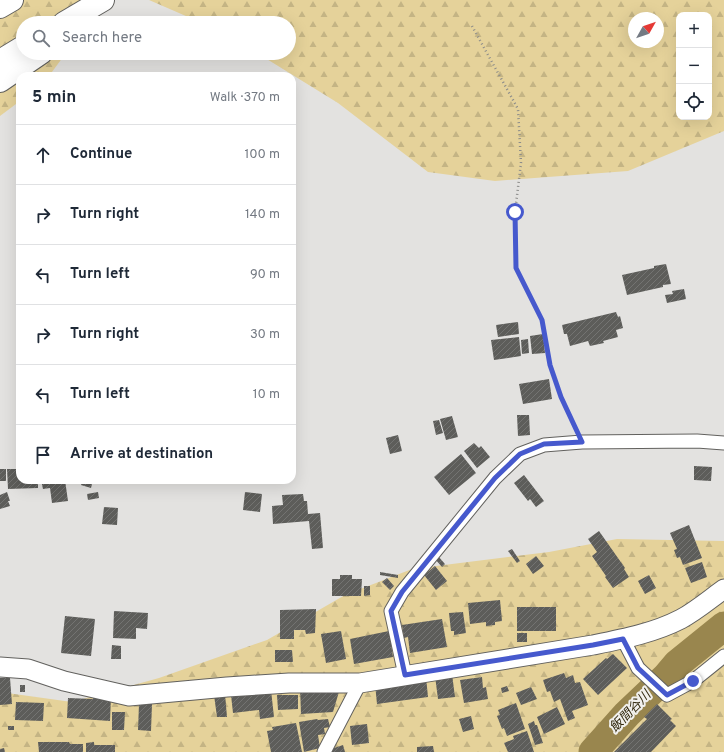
<!DOCTYPE html>
<html lang="en">
<head>
<meta charset="utf-8">
<style>
	:root { --surface:#fff; --page:#f6f6f7; --text:#1f2937; --muted:#747a83; --line:#e0e1e3 }
	body { margin:0; font-family:Overpass,"Noto Sans JP",sans-serif; background:var(--page); color:var(--text) }
	.controls { position:absolute; right:12px; top:12px; display:grid; overflow:hidden; border-radius:8px; box-shadow:0 4px 16px #0002 }
	.controls button { width:36px; height:36px; display:grid; place-items:center; padding:0; border:0; border-bottom:1px solid var(--line); background:var(--surface); color:var(--text); font:20px sans-serif }
	.compass { position:absolute; left:628px; top:12px; width:36px; height:36px; border-radius:50%; background:var(--surface); box-shadow:0 4px 16px #0002; rotate:50deg }
	.stop { position:absolute; width:12px; height:12px; margin:-9px; border:3px solid #4659cd; border-radius:50%; background:#fff }
	.stop.end { background:#4659cd; border-color:#fff; box-shadow:0 1px 4px #0008 }
	.list { margin:0; padding:0; list-style:none }
	h2 { display:flex; justify-content:space-between; align-items:center; height:52px; margin:0; padding:0 16px; font-size:17px }
	h2 small { font-size:13px; font-weight:400; color:var(--muted) }
	.list li { display:grid; grid-template-columns:26px 1fr auto; gap:12px; align-items:center; box-sizing:border-box; height:60px; padding:0 16px; border-top:1px solid var(--line) }
	.list b { display:block; font-size:15px; white-space:nowrap }
	.list em { font-size:13px; font-style:normal; color:var(--muted) }
	.icon { flex:none; width:22px; height:22px; fill:none; stroke:currentColor; stroke-width:2; stroke-linecap:round; stroke-linejoin:round }
	.map { position:relative; flex:none; width:724px; height:752px; overflow:hidden }
	.search { position:absolute; background:var(--surface); box-shadow:0 4px 16px #0002; left:16px; top:16px; width:280px; height:44px; display:flex; align-items:center; gap:10px; box-sizing:border-box; padding:0 14px; border-radius:22px; color:var(--muted); font-size:15px }
	.panel { position:absolute; background:var(--surface); box-shadow:0 4px 16px #0002; left:16px; top:72px; width:280px; height:412px; border-radius:12px }
	.map>svg:first-child { display:block }
	.forest { fill:url(#forest-firs); fill-rule:evenodd }
	.lines { fill:none; stroke-linecap:round; stroke-linejoin:round }
	.river { stroke:#99864e; stroke-width:29 }
	.building { fill:url(#building-hatch) }
	.street-casing { stroke:#62615e; stroke-width:15 }
	.secondary-casing { stroke:#62615e; stroke-width:21 }
	.highway-casing { stroke:#62615e; stroke-width:24 }
	.path { stroke:#8c8c8a; stroke-width:2.5; stroke-dasharray:1 3; stroke-linecap:butt }
	.street { stroke:#fff; stroke-width:13 }
	.secondary { stroke:#fff; stroke-width:19 }
	.highway { stroke:#fff; stroke-width:22 }
	.route { stroke:#4659cd; stroke-width:5 }
	.labels { text-anchor:middle; dominant-baseline:central; stroke-width:4; stroke-linejoin:round; paint-order:stroke }
	.water-label { font-size:13px; font-style:italic; fill:#342b11; stroke:#f1f0ed }
</style>
</head>
<body>
<div class="map">
<svg width="724" height="752" viewBox="0 0 724 752">
	<defs>
		<pattern id="forest-firs" width="22" height="20" patternUnits="userSpaceOnUse"><rect width="22" height="20" fill="#e5d29a"/><path d="M5 1l3.5 6h-7zM16 11l3.5 6h-7z" fill="#c4b484"/></pattern>
		<pattern id="building-hatch" width="6" height="6" patternUnits="userSpaceOnUse"><rect width="6" height="6" fill="#5d5d5a"/><path d="M-1 1l2-2M0 6l6-6M5 7l2-2" fill="none" stroke="#747472"/></pattern>
	</defs>
	<rect width="100%" height="100%" fill="#e3e2e0"/>
	<path class="forest" d="M 0,0 L 108,0 L 90,23 L 23,23 L 23,53 L 66,53 L 49,76 L 20,76 L 20,101 L 0,116 Z
		M 149,0 L 724,0 L 724,131 L 628,171 L 495,181 L 428,172 L 338,103 L 257,53 L 289,53 L 289,23 L 202,23 ZM 679,15 L 709,15 L 709,117 L 679,117 ZM 634,18 L 658,18 L 658,42 L 634,42 Z
		M 617,539 L 724,541 L 724,752 L 0,752 L 0,692 L 72,702 L 159,678 L 267,640 L 345,595 L 412,569 L 549,552 Z"/>
	<g class="lines">
		<path class="river" d="M 593,752 L 627,714 L 666,677 L 677,664 L 724,626"/>
	</g>
	<path class="building" d="M 666,264 L 671,284 L 663,285 L 663,287 L 627,295 L 622,275 L 654,268 L 654,266 Z
		M 684,289 L 686,299 L 667,303 L 665,295 L 673,294 L 672,291 Z
		M 616,312 L 618,317 L 620,316 L 623,328 L 616,330 L 618,337 L 603,341 L 604,343 L 590,346 L 588,341 L 570,346 L 567,334 L 564,334 L 562,325 Z
		M 518,322 L 519,334 L 498,337 L 496,325 Z
		M 543,334 L 545,353 L 532,354 L 530,336 Z
		M 519,337 L 521,356 L 494,360 L 491,340 Z
		M 528,339 L 529,353 L 522,354 L 521,340 Z
		M 549,379 L 552,399 L 523,404 L 519,384 Z
		M 517,415 L 529,415 L 530,435 L 518,436 Z
		M 452,416 L 458,437 L 446,440 L 440,419 Z
		M 439,420 L 443,433 L 436,435 L 433,421 Z
		M 398,435 L 402,451 L 390,454 L 386,438 Z
		M 474,443 L 479,448 L 481,446 L 490,457 L 477,468 L 464,451 Z
		M 461,454 L 476,473 L 449,495 L 434,477 Z
		M 694,466 L 712,467 L 711,481 L 694,480 Z
		M 0,469 L 6,469 L 6,481 L 0,481 Z
		M 7,469 L 20,469 L 20,480 L 38,480 L 38,488 L 8,489 Z
		M 524,475 L 544,501 L 536,507 L 530,499 L 528,501 L 514,483 Z
		M 41,480 L 65,480 L 68,501 L 52,503 L 50,488 L 43,489 Z
		M 83,480 L 93,480 L 91,488 L 81,485 Z
		M 7,492 L 10,501 L 8,501 L 10,506 L 0,509 L 0,495 Z
		M 98,492 L 99,498 L 88,500 L 87,494 Z
		M 245,492 L 262,494 L 260,512 L 243,510 Z
		M 303,494 L 304,501 L 307,501 L 308,514 L 320,513 L 323,548 L 312,549 L 309,521 L 273,524 L 272,506 L 283,505 L 282,495 Z
		M 104,507 L 118,508 L 117,525 L 102,524 Z
		M 689,525 L 702,558 L 683,565 L 680,557 L 677,558 L 674,550 L 677,549 L 670,533 Z
		M 599,531 L 625,568 L 624,569 L 629,577 L 613,588 L 605,577 L 606,576 L 592,556 L 597,552 L 588,539 Z
		M 512,549 L 520,561 L 517,563 L 508,551 Z
		M 438,556 L 445,564 L 442,567 L 435,559 Z
		M 536,556 L 544,566 L 533,574 L 526,564 Z
		M 702,562 L 707,577 L 691,583 L 685,568 Z
		M 435,566 L 447,581 L 436,590 L 424,575 Z
		M 380,572 L 398,575 L 398,578 L 380,575 Z
		M 340,575 L 352,575 L 352,579 L 362,579 L 361,596 L 332,596 L 332,579 L 340,579 Z
		M 649,575 L 656,588 L 645,594 L 638,581 Z
		M 387,578 L 394,586 L 390,590 L 382,582 Z
		M 364,586 L 370,586 L 370,595 L 364,596 Z
		M 500,600 L 502,621 L 495,622 L 495,625 L 486,626 L 486,622 L 470,624 L 468,603 Z
		M 517,607 L 556,607 L 556,631 L 517,631 Z
		M 316,609 L 315,633 L 306,634 L 305,630 L 294,630 L 294,639 L 280,639 L 280,610 Z
		M 114,611 L 148,613 L 147,629 L 136,628 L 136,639 L 113,638 Z
		M 463,612 L 466,633 L 454,635 L 454,631 L 451,631 L 449,613 Z
		M 65,616 L 95,619 L 91,656 L 61,653 Z
		M 442,619 L 447,647 L 410,653 L 408,637 L 404,638 L 402,625 Z
		M 341,631 L 346,659 L 326,663 L 321,634 Z
		M 389,631 L 393,657 L 354,664 L 350,639 Z
		M 517,633 L 527,633 L 527,642 L 517,642 Z
		M 112,645 L 121,646 L 121,659 L 111,659 Z
		M 275,650 L 292,650 L 293,662 L 275,662 Z
		M 613,654 L 627,668 L 598,695 L 583,679 L 606,658 L 607,659 Z
		M 564,673 L 566,678 L 573,675 L 575,683 L 580,682 L 588,705 L 572,711 L 575,718 L 568,721 L 560,699 L 554,702 L 550,691 L 547,692 L 543,680 Z
		M 452,674 L 455,697 L 438,699 L 435,676 Z
		M 426,677 L 428,697 L 377,704 L 375,684 Z
		M 482,677 L 483,688 L 486,687 L 488,699 L 464,703 L 460,680 Z
		M 0,678 L 10,678 L 12,704 L 0,705 Z
		M 20,685 L 25,685 L 25,692 L 20,692 Z
		M 341,685 L 333,712 L 301,714 L 300,687 Z
		M 507,686 L 509,691 L 502,693 L 501,688 Z
		M 531,687 L 537,699 L 521,705 L 516,693 Z
		M 271,690 L 274,717 L 260,719 L 259,710 L 233,713 L 231,695 Z
		M 225,694 L 227,717 L 217,717 L 214,695 Z
		M 277,695 L 298,695 L 298,709 L 278,710 Z
		M 93,696 L 111,697 L 110,721 L 67,718 L 68,698 L 93,699 Z
		M 16,702 L 44,703 L 43,721 L 15,720 Z
		M 516,703 L 525,729 L 507,736 L 504,728 L 502,729 L 497,716 L 500,715 L 498,710 Z
		M 139,704 L 152,704 L 151,731 L 138,730 Z
		M 657,704 L 672,719 L 670,720 L 676,726 L 651,752 L 614,752 L 647,719 L 644,717 Z
		M 557,707 L 565,724 L 544,734 L 537,717 Z
		M 112,712 L 125,712 L 124,730 L 112,730 Z
		M 471,716 L 474,729 L 463,732 L 459,719 Z
		M 317,719 L 318,720 L 328,719 L 330,727 L 324,728 L 325,734 L 318,735 L 320,748 L 304,752 L 299,722 Z
		M 534,721 L 535,725 L 537,725 L 543,743 L 535,745 L 528,724 Z
		M 296,723 L 302,752 L 271,752 L 267,731 L 273,730 L 272,727 Z
		M 367,724 L 369,743 L 352,745 L 350,726 Z
		M 8,726 L 14,726 L 14,730 L 8,730 Z
		M 527,731 L 534,752 L 508,752 L 504,743 L 514,739 L 513,736 Z
		M 38,742 L 69,742 L 70,744 L 83,744 L 83,752 L 39,752 Z
		M 94,742 L 94,745 L 115,745 L 115,752 L 86,752 L 86,743 Z
		M 343,745 L 345,752 L 331,752 L 334,748 Z
		M 433,746 L 434,752 L 417,752 L 417,747 Z
		M 4,748 L 5,752 L 0,752 L 0,749 Z"/>
	<g class="lines">
		<g class="street-casing">
			<path id="street" d="M 623,639 L 638,668 L 667,695 L 693,681 L 724,656
				M 405,675 L 391,611 L 402,592 L 495,478 L 520,454 L 544,445 L 582,442 L 697,441 L 724,443
				M 324,752 L 360,683"/>
		</g>
		<g class="secondary-casing">
			<path id="secondary" d="M 0,667 L 28,669 L 64,681 L 129,696 L 227,687 L 289,683 L 360,683 L 593,645 C 623,639 654,633 681,619 C 696,611 710,599 724,589"/>
		</g>
		<g class="highway-casing">
			<path id="highway" d="M 0,7 L 12,0
				M 64,23 L 103,0
				M 0,61 L 23,47
				M 0,81 L 41,53"/>
		</g>
		<path class="path" d="M 472,26 L 518,109 L 521,163 L 515,212 L 516,268 L 542,320 L 550,365 L 561,397 L 576,429"/>
		<use href="#street" class="street"/>
		<use href="#secondary" class="secondary"/>
		<use href="#highway" class="highway"/>
	</g>
	<g class="lines">
		<path class="route" d="M 515,212 L 516,268 L 542,320 L 550,365 L 561,397 L 582,442 L 544,444 L 520,454 L 495,478 L 402,592 L 391,611 L 405,675 L 593,645 L 623,639 L 638,668 L 667,695 L 693,681"/>
	</g>
	<g class="labels">
		<g class="water-label">
			<text transform="translate(631 712) rotate(-46)">飯間谷川</text>
		</g>
	</g>
</svg>
<div class="controls">
<button>+</button>
<button>−</button>
<button><svg class="icon" aria-label="locate" viewBox="0 0 24 24"><circle cx="12" cy="12" r="6"/><path d="M12 2v4M12 18v4M2 12h4M18 12h4"/></svg></button>
</div>
<svg class="compass" viewBox="-18 -18 36 36"><path d="M0-13l5 13h-10z" fill="#e53935"/><path d="M0 13l5-13h-10z" fill="#747a83"/></svg>
<div class="stop" style="left:515px;top:212px"></div>
<div class="stop end" style="left:693px;top:681px"></div>
<div class="search"><svg class="icon" aria-label="search" viewBox="0 0 24 24"><circle cx="10" cy="10" r="6"/><path d="M15 15l6 6"/></svg>Search here</div>
<section class="panel">
<h2>5 min<small>Walk · 370 m</small></h2>
<ul class="list">
<li><svg class="icon" aria-label="ahead" viewBox="0 0 24 24"><path d="M12 20V5M6 11l6-6 6 6"/></svg><div><b>Continue</b></div><em>100 m</em></li>
<li><svg class="icon" aria-label="right" viewBox="0 0 24 24"><path d="M7 20v-9h11M14 6l5 5-5 5"/></svg><div><b>Turn right</b></div><em>140 m</em></li>
<li><svg class="icon" aria-label="left" viewBox="0 0 24 24"><path d="M17 20v-9H6M10 6l-5 5 5 5"/></svg><div><b>Turn left</b></div><em>90 m</em></li>
<li><svg class="icon" aria-label="right" viewBox="0 0 24 24"><path d="M7 20v-9h11M14 6l5 5-5 5"/></svg><div><b>Turn right</b></div><em>30 m</em></li>
<li><svg class="icon" aria-label="left" viewBox="0 0 24 24"><path d="M17 20v-9H6M10 6l-5 5 5 5"/></svg><div><b>Turn left</b></div><em>10 m</em></li>
<li><svg class="icon" aria-label="arrive" viewBox="0 0 24 24"><path d="M6 21V4h12l-3 4 3 4H6"/></svg><div><b>Arrive at destination</b></div></li>
</ul>
</section>
</div>
</body>
</html>
